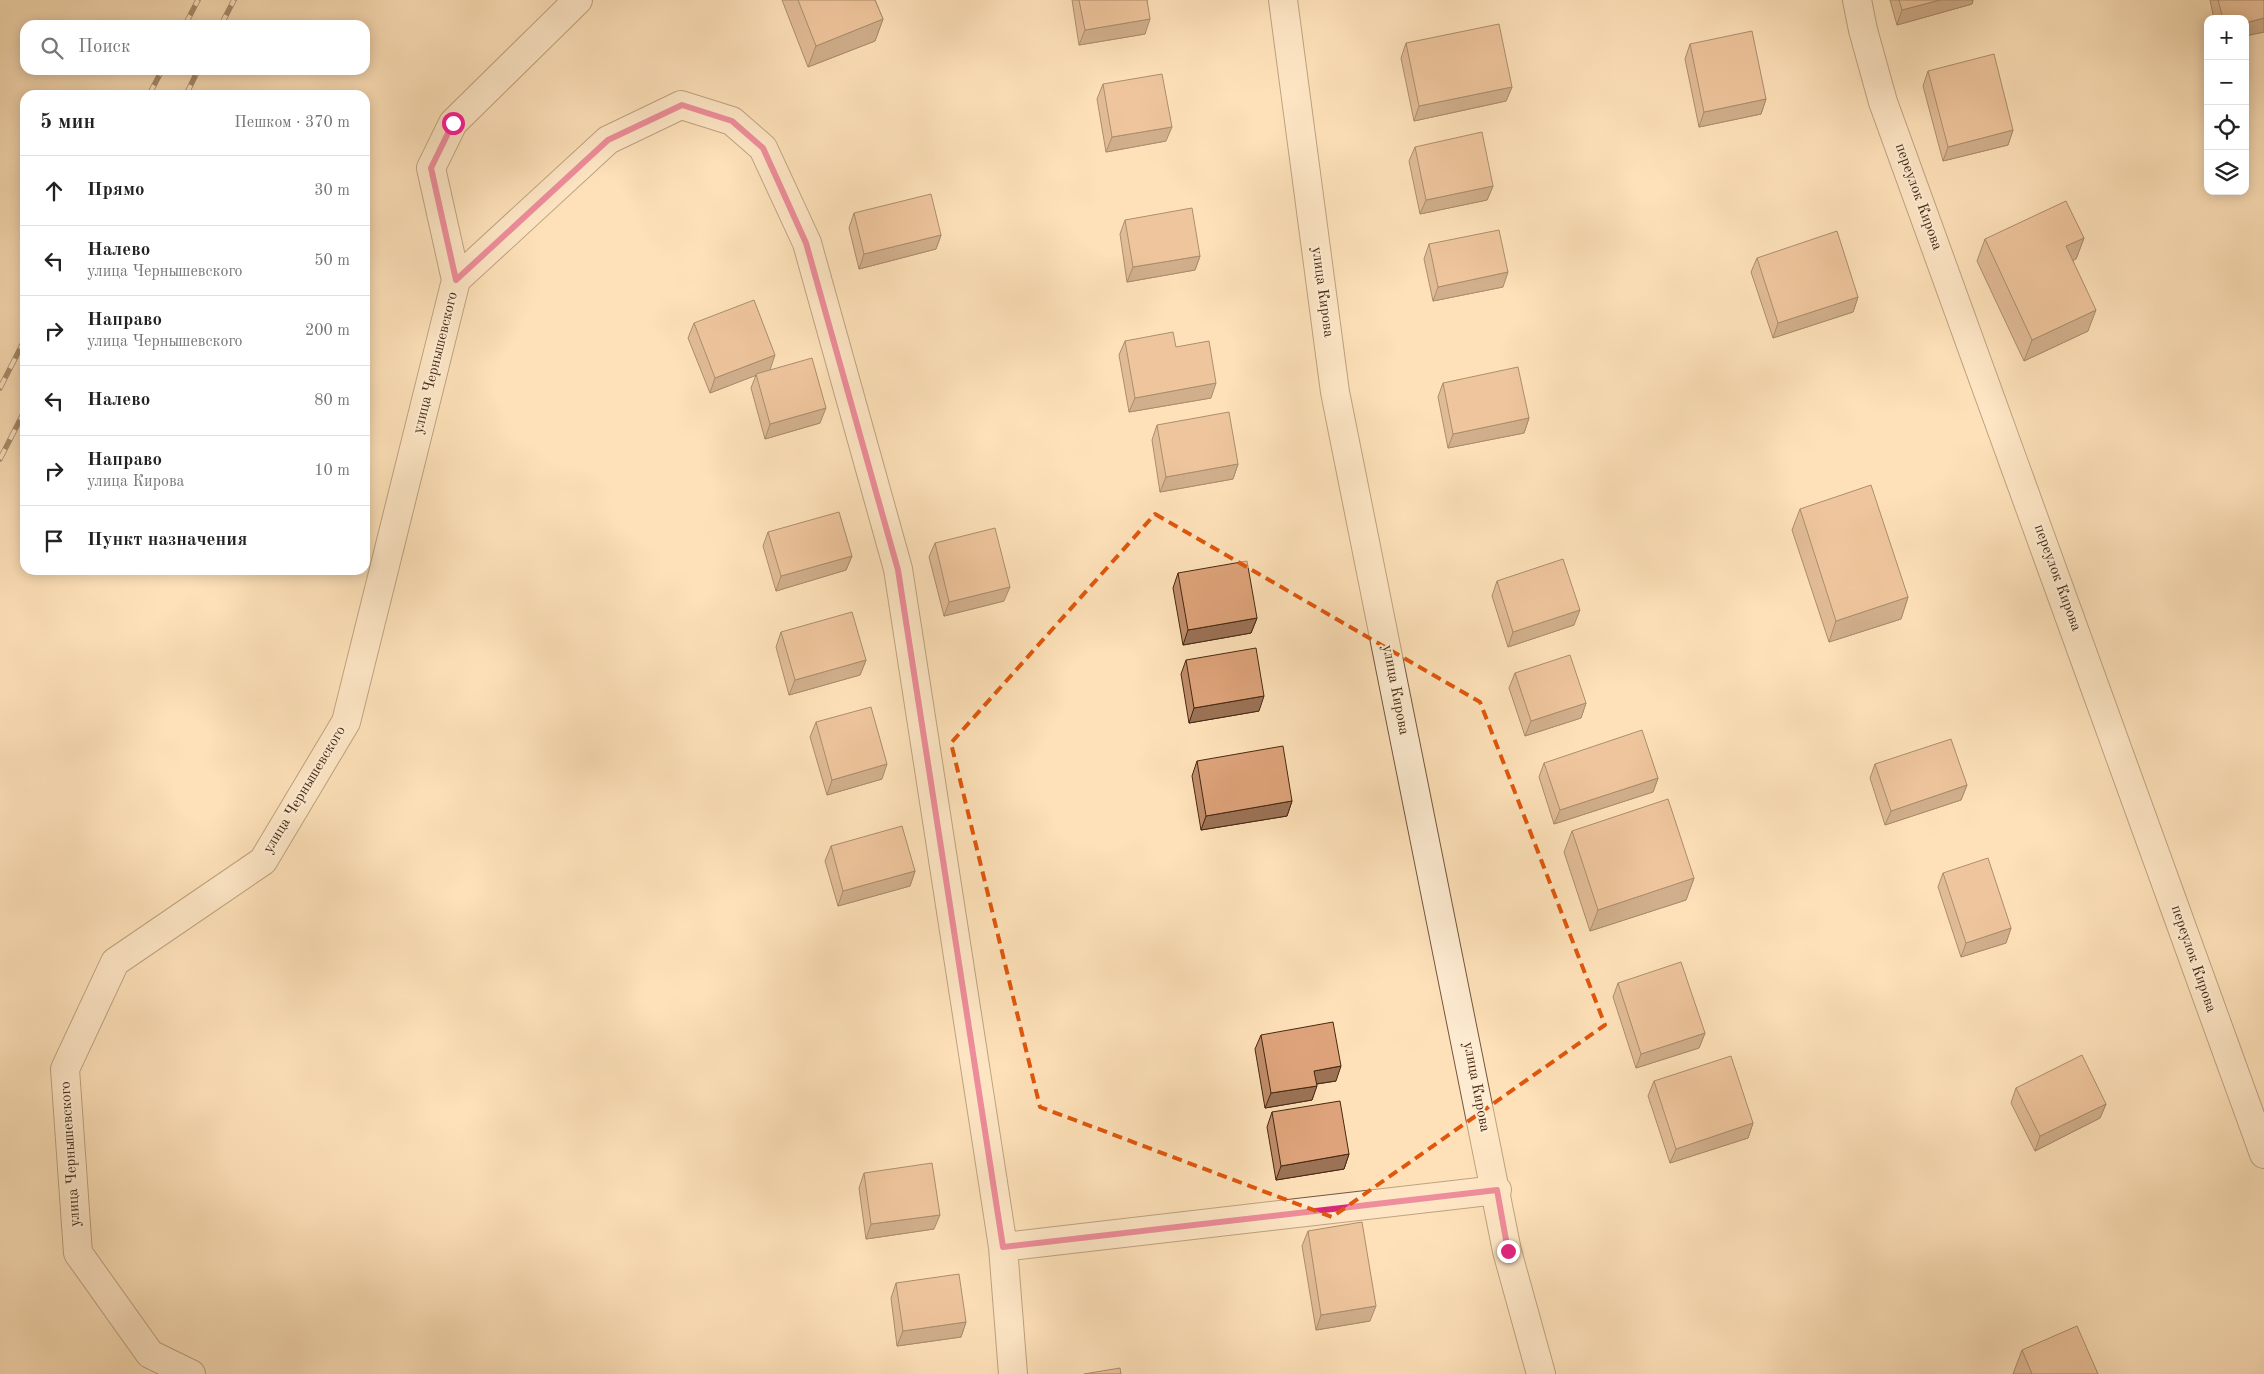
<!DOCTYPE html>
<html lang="ru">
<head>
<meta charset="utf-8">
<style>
	:root { --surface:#fff; --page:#f2f2f2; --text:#222; --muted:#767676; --line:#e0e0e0 }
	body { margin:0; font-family:"Old Standard TT",serif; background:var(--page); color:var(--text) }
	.controls { position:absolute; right:15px; top:15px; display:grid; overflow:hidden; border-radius:10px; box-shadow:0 2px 12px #0003 }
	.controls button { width:45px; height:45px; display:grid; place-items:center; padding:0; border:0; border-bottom:1px solid var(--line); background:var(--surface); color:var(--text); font:25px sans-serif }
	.stop { position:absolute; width:15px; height:15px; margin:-11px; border:4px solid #db2777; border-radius:50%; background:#fff }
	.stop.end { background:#db2777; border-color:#fff; box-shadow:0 1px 5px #0008 }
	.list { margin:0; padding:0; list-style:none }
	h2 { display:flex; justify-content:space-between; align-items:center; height:65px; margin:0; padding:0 20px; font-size:21px }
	h2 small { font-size:16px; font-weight:400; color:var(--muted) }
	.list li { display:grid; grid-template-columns:32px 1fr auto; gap:15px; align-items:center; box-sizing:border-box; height:70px; padding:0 20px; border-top:1px solid var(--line) }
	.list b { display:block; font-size:19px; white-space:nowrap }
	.list p { margin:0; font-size:16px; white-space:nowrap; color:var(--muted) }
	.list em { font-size:16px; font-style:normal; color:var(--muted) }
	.icon { flex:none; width:28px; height:28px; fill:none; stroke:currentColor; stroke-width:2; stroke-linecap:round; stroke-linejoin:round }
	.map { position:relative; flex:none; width:2264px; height:1374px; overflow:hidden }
	.search { position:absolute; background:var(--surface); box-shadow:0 2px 12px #0003; left:20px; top:20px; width:350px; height:55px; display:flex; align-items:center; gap:12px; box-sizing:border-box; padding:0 18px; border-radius:15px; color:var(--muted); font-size:19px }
	.panel { position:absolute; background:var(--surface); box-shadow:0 2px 12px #0003; left:20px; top:90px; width:350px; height:485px; border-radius:15px }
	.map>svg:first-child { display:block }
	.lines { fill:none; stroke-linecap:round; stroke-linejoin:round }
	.minor-casing { stroke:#74563c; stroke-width:30 }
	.minor { stroke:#feecd2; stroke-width:28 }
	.rail-casing { stroke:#462812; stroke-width:5.5 }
	.rail { stroke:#feecd2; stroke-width:4; stroke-dasharray:11; stroke-linecap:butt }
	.wall { fill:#bf8c69; stroke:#462812 }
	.shaded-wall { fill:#9b7255; stroke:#462812 }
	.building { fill:#dea37a; stroke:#462812 }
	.route { stroke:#db2777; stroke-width:6 }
	.marked { fill:none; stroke:#e0570c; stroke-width:4; stroke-dasharray:10 6; stroke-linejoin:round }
	.labels { text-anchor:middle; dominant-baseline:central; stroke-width:4.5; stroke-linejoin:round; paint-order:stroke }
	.street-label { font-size:15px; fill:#462812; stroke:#feecd2 }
</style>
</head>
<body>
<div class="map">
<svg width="2264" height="1374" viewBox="0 0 2264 1374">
	<rect width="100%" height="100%" fill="#fee1b9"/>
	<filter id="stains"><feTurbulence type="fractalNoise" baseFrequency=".004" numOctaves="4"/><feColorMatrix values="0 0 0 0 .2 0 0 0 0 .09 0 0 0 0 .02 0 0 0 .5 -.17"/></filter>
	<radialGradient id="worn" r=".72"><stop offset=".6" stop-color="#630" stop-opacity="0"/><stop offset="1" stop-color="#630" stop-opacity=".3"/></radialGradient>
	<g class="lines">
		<g class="minor-casing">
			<path id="minor" d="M 1283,0 L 1335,392 L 1507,1251 L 1541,1374
				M 1857,0 L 1863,30 L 1883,102 L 2264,1154
				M 456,280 L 431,168 L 453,123 L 578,0
				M 1003,1247 L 1497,1190
				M 191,1374 L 150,1354 L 78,1253 L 65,1069 L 115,962 L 263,861 L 346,722 L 456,280 L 608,140 L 681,105 L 732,121 L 763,148 L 807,243 L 898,569 L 1003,1247 L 1013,1374"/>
		</g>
		<use href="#minor" class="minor"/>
		<g class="rail-casing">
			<path id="rail" d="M 185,25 L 198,0
				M 221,25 L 234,0
				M 149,95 L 162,70
				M 186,95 L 198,70
				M 0,388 L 25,339
				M 0,459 L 25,410"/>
		</g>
		<use href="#rail" class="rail"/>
	</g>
	<path class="wall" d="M 782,0 L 875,0 L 883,19 L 875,41 L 808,67 Z
		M 1072,0 L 1147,0 L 1145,34 L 1079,45 Z
		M 1890,0 L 1973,0 L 1972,4 L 1897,25 Z
		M 2210,0 L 2264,0 L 2264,32 L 2245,36 L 2245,19 L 2214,19 Z
		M 1406,43 L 1512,87 L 1506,101 L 1414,121 L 1401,58 Z
		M 1690,44 L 1766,99 L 1761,114 L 1699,127 L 1685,59 Z
		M 1928,71 L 2013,130 L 2008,145 L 1943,161 L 1923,86 Z
		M 1103,84 L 1166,141 L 1106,152 L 1097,99 Z
		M 1415,147 L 1493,186 L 1487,200 L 1420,214 L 1409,161 Z
		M 854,213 L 941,235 L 936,249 L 859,269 L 849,228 Z
		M 1125,220 L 1200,256 L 1195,270 L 1127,282 L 1120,234 Z
		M 2084,238 L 2076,259 L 2073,260 L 2088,331 L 2024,361 L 1977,261 L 1985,239 Z
		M 1429,244 L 1503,287 L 1433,301 L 1424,259 Z
		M 1757,258 L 1858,297 L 1853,312 L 1773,338 L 1751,272 Z
		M 694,323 L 770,370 L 766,371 L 820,423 L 765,439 L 751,388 L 756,375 L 710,393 L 688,338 Z
		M 1125,341 L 1176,347 L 1211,398 L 1129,412 L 1119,355 Z
		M 1443,383 L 1529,418 L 1524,433 L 1448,448 L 1438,397 Z
		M 1157,425 L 1238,464 L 1233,479 L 1160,492 L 1152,440 Z
		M 1800,509 L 1908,597 L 1901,619 L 1829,642 L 1792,530 Z
		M 768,532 L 852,556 L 846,570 L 776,591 L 763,546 Z
		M 935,543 L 1004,601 L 944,616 L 929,557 Z
		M 1178,573 L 1257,618 L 1251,633 L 1183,645 L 1173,588 Z
		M 1497,581 L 1574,625 L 1508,647 L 1492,596 Z
		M 781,632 L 866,660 L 860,675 L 789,695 L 776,647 Z
		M 1186,660 L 1259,711 L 1189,723 L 1181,674 Z
		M 1515,673 L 1586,703 L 1581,718 L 1525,736 L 1509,688 Z
		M 816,722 L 882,779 L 827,795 L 810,737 Z
		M 1197,761 L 1292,801 L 1287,816 L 1201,830 L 1192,776 Z
		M 1544,763 L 1658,778 L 1653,792 L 1554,824 L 1539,777 Z
		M 1875,764 L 1967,785 L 1961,800 L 1885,825 L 1870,778 Z
		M 1572,831 L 1694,878 L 1686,900 L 1590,931 L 1564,852 Z
		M 831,846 L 915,871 L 910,886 L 838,906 L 825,861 Z
		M 1943,873 L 2011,928 L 2006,943 L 1961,957 L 1938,887 Z
		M 1618,983 L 1705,1033 L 1699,1048 L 1636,1068 L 1613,997 Z
		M 1261,1035 L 1336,1081 L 1317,1084 L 1312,1100 L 1265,1108 L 1255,1049 Z
		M 1654,1081 L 1753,1123 L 1748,1138 L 1670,1163 L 1648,1096 Z
		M 2016,1088 L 2106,1104 L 2100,1118 L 2035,1151 L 2011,1103 Z
		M 1272,1112 L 1349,1154 L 1344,1169 L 1276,1180 L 1267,1127 Z
		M 864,1173 L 934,1229 L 866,1239 L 859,1188 Z
		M 1308,1231 L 1370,1321 L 1316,1330 L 1302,1246 Z
		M 896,1283 L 966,1322 L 961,1337 L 897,1346 L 891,1298 Z
		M 2022,1350 L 2098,1374 L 2013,1374 Z"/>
	<path class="shaded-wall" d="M 1940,0 L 1973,0 L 1972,4 L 1897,25 L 1902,10 Z
		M 2264,18 L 2264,32 L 2245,36 L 2245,23 Z
		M 883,19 L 875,41 L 808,67 L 816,46 Z
		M 1150,19 L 1145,34 L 1079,45 L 1085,30 Z
		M 1512,87 L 1506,101 L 1414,121 L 1419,106 Z
		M 1766,99 L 1761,114 L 1699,127 L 1704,112 Z
		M 1172,127 L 1166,141 L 1106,152 L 1112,137 Z
		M 2013,130 L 2008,145 L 1943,161 L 1948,147 Z
		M 1493,186 L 1487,200 L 1420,214 L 1426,200 Z
		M 941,235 L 936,249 L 859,269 L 864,254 Z
		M 2084,238 L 2076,259 L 2058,267 L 2066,246 Z
		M 1200,256 L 1195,270 L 1127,282 L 1133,267 Z
		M 1508,272 L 1503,287 L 1433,301 L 1438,287 Z
		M 1858,297 L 1853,312 L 1773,338 L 1778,323 Z
		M 2096,310 L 2088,331 L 2024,361 L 2032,340 Z
		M 775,355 L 770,370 L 710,393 L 715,378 Z
		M 1216,383 L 1211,398 L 1129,412 L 1135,398 Z
		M 826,408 L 820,423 L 765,439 L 770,424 Z
		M 1529,418 L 1524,433 L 1448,448 L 1453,434 Z
		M 1238,464 L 1233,479 L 1160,492 L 1166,477 Z
		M 852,556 L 846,570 L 776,591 L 781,576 Z
		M 1010,587 L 1004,601 L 944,616 L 949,602 Z
		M 1908,597 L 1901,619 L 1829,642 L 1836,621 Z
		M 1580,610 L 1574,625 L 1508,647 L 1513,632 Z
		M 1257,618 L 1251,633 L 1183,645 L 1188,630 Z
		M 866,660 L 860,675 L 789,695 L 795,680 Z
		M 1264,696 L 1259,711 L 1189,723 L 1194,708 Z
		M 1586,703 L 1581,718 L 1525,736 L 1531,721 Z
		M 887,764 L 882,779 L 827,795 L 832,780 Z
		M 1658,778 L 1653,792 L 1554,824 L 1560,810 Z
		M 1967,785 L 1961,800 L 1885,825 L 1891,811 Z
		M 1292,801 L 1287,816 L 1201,830 L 1206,816 Z
		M 915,871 L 910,886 L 838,906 L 843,891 Z
		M 1694,878 L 1686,900 L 1590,931 L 1598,910 Z
		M 2011,928 L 2006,943 L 1961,957 L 1966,943 Z
		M 1705,1033 L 1699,1048 L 1636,1068 L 1641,1054 Z
		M 1341,1066 L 1336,1081 L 1309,1085 L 1314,1071 Z
		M 1317,1086 L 1312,1100 L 1265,1108 L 1271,1093 Z
		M 2106,1104 L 2100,1118 L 2035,1151 L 2040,1136 Z
		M 1753,1123 L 1748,1138 L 1670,1163 L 1676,1149 Z
		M 1349,1154 L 1344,1169 L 1276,1180 L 1281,1166 Z
		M 940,1215 L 934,1229 L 866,1239 L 871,1224 Z
		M 1376,1306 L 1370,1321 L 1316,1330 L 1321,1315 Z
		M 966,1322 L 961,1337 L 897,1346 L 903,1331 Z"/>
	<path class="building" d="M 798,0 L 875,0 L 883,19 L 816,46 Z
		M 1079,0 L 1147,0 L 1150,19 L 1085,30 Z
		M 1899,0 L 1940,0 L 1902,10 Z
		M 2218,0 L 2264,0 L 2264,18 L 2245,23 L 2245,19 L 2223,19 Z
		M 1499,24 L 1512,87 L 1419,106 L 1406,43 Z
		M 1752,31 L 1766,99 L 1704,112 L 1690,44 Z
		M 1994,54 L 2013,130 L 1948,147 L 1928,71 Z
		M 1162,74 L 1172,127 L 1112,137 L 1103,84 Z
		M 1482,132 L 1493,186 L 1426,200 L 1415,147 Z
		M 931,194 L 941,235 L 864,254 L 854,213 Z
		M 2066,201 L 2084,238 L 2066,246 L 2096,310 L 2032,340 L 1985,239 Z
		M 1192,208 L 1200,256 L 1133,267 L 1125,220 Z
		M 1499,230 L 1508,272 L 1438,287 L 1429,244 Z
		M 1837,231 L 1858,297 L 1778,323 L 1757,258 Z
		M 754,300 L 775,355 L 715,378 L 694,323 Z
		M 1173,332 L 1176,347 L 1209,341 L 1216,383 L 1135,398 L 1125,341 Z
		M 812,358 L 826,408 L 770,424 L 756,374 Z
		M 1518,367 L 1529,418 L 1453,434 L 1443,383 Z
		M 1229,412 L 1238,464 L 1166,477 L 1157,425 Z
		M 1871,485 L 1908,597 L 1836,621 L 1800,509 Z
		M 839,512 L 852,556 L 781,576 L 768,532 Z
		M 995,528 L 1010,587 L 949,602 L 935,543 Z
		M 1563,559 L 1580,610 L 1513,632 L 1497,581 Z
		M 1247,561 L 1257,618 L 1188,630 L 1178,573 Z
		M 852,612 L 866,660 L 795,680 L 781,632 Z
		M 1256,648 L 1264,696 L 1194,708 L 1186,660 Z
		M 1570,655 L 1586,703 L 1531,721 L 1515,673 Z
		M 871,707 L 887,764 L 832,780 L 816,722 Z
		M 1642,730 L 1658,778 L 1560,810 L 1544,763 Z
		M 1951,739 L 1967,785 L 1891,811 L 1875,764 Z
		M 1283,746 L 1292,801 L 1206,816 L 1197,761 Z
		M 1668,799 L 1694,878 L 1598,910 L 1572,831 Z
		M 902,826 L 915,871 L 843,891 L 831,846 Z
		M 1988,858 L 2011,928 L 1966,943 L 1943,873 Z
		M 1681,962 L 1705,1033 L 1641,1054 L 1618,983 Z
		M 1333,1022 L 1341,1066 L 1314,1071 L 1317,1086 L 1271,1093 L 1261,1035 Z
		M 2082,1055 L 2106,1104 L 2040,1136 L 2016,1088 Z
		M 1731,1056 L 1753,1123 L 1676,1149 L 1654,1081 Z
		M 1340,1101 L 1349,1154 L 1281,1166 L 1272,1112 Z
		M 932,1163 L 940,1215 L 871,1224 L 864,1173 Z
		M 1362,1222 L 1376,1306 L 1321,1315 L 1308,1231 Z
		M 959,1274 L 966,1322 L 903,1331 L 896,1283 Z
		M 2077,1326 L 2098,1374 L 2032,1374 L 2022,1350 Z
		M 1120,1368 L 1121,1374 L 1084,1374 Z"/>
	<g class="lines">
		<path class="route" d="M 453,123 L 431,168 L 456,280 L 608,140 L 682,105 L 732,121 L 763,148 L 806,243 L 898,570 L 1003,1247 L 1497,1190 L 1508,1251"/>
	</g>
	<path d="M0 0H2264V1374H0ZM 1155,514 L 1480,702 L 1605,1025 L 1332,1217 L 1040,1107 L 951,743 Z" fill="#fee1b9" fill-opacity=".55" fill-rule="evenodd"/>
	<path class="marked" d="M 1155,514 L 1480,702 L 1605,1025 L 1332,1217 L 1040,1107 L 951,743 Z"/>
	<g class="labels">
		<g class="street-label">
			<text transform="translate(1918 197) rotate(70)">переулок Кирова</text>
			<text transform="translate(1322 292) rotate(82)">улица Кирова</text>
			<text transform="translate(436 363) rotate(-76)">улица Чернышевского</text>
			<text transform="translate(2057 578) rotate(70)">переулок Кирова</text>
			<text transform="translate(1395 690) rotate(79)">улица Кирова</text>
			<text transform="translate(305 790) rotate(-59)">улица Чернышевского</text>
			<text transform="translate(2193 959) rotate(71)">переулок Кирова</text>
			<text transform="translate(1476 1087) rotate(79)">улица Кирова</text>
			<text transform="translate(71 1154) rotate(-94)">улица Чернышевского</text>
		</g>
	</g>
	<rect width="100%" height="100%" filter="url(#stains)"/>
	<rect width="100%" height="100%" fill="url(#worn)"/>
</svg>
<div class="controls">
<button>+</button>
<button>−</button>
<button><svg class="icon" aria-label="locate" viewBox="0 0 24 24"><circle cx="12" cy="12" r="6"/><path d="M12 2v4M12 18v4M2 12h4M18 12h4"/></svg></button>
<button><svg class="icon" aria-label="layers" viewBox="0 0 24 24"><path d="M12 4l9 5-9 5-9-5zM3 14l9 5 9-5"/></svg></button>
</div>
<div class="stop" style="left:453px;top:123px"></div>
<div class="stop end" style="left:1508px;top:1251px"></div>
<div class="search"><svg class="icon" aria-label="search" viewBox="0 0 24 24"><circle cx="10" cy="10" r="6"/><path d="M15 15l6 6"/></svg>Поиск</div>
<section class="panel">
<h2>5 мин<small>Пешком · 370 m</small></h2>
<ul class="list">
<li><svg class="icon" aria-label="ahead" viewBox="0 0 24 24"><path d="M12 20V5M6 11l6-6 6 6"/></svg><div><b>Прямо</b></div><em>30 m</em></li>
<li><svg class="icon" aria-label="left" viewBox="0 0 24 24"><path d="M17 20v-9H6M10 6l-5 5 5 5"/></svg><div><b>Налево</b><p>улица Чернышевского</p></div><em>50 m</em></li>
<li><svg class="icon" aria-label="right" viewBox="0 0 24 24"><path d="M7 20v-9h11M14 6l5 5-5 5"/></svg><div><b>Направо</b><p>улица Чернышевского</p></div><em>200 m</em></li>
<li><svg class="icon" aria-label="left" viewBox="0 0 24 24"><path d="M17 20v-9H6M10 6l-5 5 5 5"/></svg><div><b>Налево</b></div><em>80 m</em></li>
<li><svg class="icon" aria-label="right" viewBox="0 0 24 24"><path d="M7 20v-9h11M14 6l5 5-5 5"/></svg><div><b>Направо</b><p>улица Кирова</p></div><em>10 m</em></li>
<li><svg class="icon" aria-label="arrive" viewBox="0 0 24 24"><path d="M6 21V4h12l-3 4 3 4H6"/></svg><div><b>Пункт назначения</b></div></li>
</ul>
</section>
</div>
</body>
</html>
